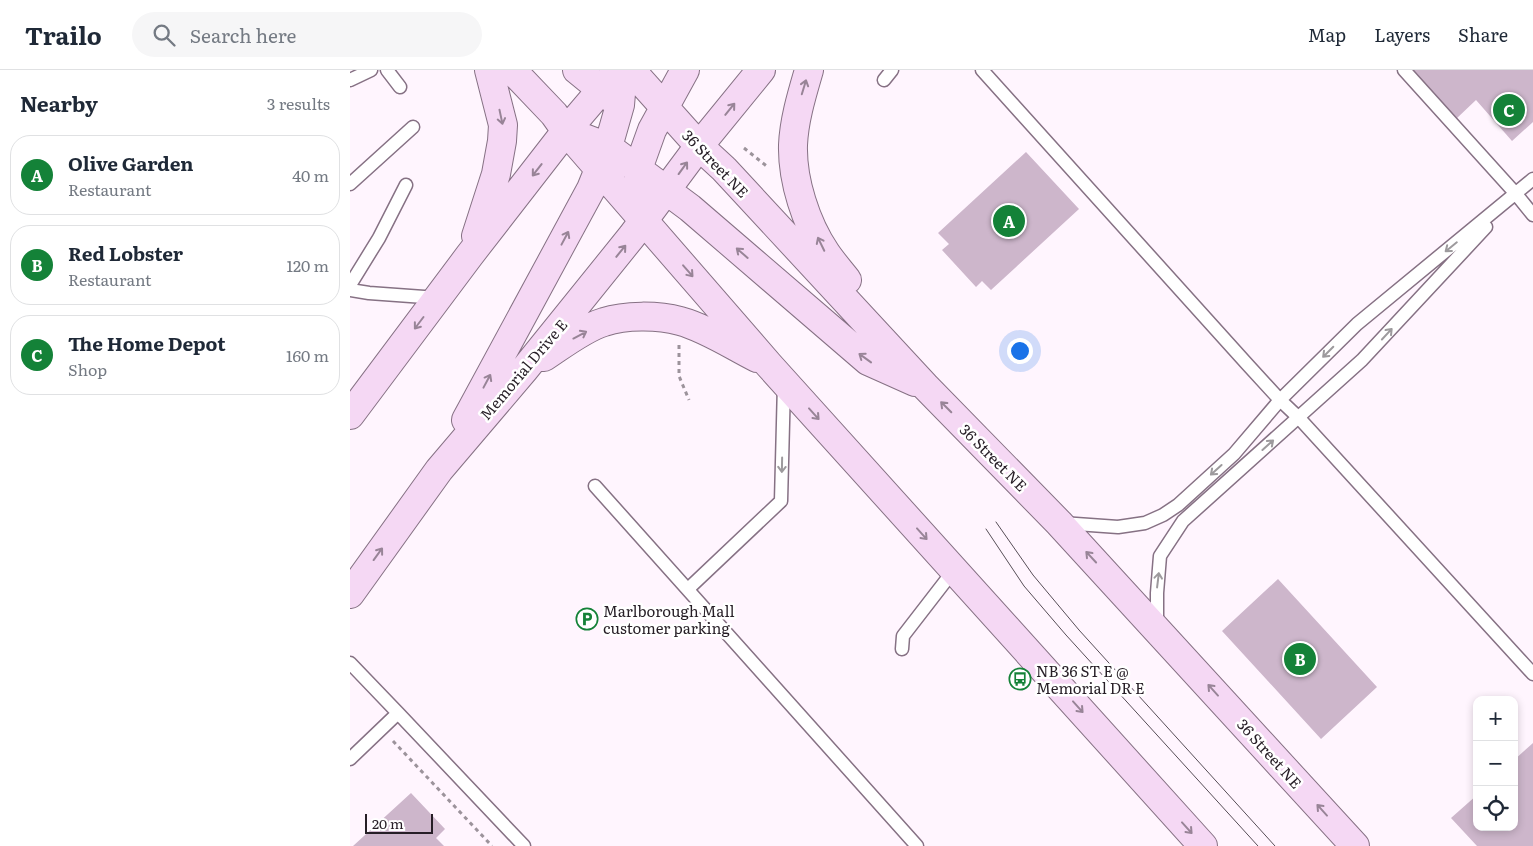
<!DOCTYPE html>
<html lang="en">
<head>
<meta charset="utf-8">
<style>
	:root { --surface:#fff; --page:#f6f6f7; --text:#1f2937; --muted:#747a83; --line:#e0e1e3; --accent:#148238 }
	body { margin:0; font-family:Literata,serif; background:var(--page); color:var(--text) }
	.controls { position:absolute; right:15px; bottom:15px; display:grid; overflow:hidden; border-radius:10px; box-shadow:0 2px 8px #0003 }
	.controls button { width:45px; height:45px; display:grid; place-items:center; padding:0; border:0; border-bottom:1px solid var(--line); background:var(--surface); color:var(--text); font:25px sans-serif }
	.scale { position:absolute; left:15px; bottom:12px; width:68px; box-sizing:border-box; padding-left:5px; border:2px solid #261e26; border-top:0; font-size:14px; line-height:18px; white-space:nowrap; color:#261e26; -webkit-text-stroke:4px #fff; paint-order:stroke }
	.you { position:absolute; left:669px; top:280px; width:18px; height:18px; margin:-12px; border:4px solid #fff; border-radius:50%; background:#1a73e8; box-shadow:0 0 0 8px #1a73e833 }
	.badge { display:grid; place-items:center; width:32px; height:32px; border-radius:50%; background:var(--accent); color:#fff; font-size:16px; font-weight:700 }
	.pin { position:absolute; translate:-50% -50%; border:2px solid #fff; box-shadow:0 1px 5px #0006 }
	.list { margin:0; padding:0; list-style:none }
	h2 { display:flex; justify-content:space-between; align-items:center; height:65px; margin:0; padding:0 20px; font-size:21px }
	h2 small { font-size:16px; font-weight:400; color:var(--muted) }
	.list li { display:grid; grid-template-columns:32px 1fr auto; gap:15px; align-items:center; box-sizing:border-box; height:80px; margin:0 10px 10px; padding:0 10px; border:1px solid var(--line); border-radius:20px }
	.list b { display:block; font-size:19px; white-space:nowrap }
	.list p { margin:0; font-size:16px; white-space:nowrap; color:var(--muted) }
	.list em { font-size:16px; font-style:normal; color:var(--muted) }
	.icon { flex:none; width:28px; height:28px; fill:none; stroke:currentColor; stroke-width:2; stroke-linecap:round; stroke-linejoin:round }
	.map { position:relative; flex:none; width:1183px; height:776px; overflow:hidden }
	header { display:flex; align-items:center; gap:30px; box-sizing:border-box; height:70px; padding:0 25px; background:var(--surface); border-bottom:1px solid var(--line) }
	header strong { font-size:24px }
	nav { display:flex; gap:28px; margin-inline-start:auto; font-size:18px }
	.search { width:350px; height:45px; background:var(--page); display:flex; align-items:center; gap:12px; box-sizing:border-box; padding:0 18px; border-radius:28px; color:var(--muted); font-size:19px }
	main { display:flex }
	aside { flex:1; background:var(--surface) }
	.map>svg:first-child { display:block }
	.building { fill:#cdb6cb }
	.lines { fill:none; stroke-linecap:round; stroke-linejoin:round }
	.service-casing { stroke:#867184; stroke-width:15 }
	.secondary-casing { stroke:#867184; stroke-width:30 }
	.path { stroke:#9c939b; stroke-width:3; stroke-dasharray:4 4; stroke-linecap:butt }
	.service { stroke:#fff; stroke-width:12 }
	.secondary { stroke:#f5d8f4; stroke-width:28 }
	.tram { stroke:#574e57; stroke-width:1 }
	.oneway { stroke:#988497 }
	.oneway2 { stroke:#9d9a9d }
	.labels { text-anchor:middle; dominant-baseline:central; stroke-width:5; stroke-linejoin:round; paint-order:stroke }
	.street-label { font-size:15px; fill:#261e26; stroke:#fff }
	.poi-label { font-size:15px; fill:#261e26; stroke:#fff; text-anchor:start }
</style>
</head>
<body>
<header>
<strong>Trailo</strong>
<div class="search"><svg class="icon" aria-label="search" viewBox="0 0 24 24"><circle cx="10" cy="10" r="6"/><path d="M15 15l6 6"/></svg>Search here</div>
<nav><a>Map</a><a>Layers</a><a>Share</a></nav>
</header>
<main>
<aside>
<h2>Nearby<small>3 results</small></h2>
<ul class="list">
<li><span class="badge">A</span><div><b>Olive Garden</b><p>Restaurant</p></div><em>40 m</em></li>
<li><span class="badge">B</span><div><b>Red Lobster</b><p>Restaurant</p></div><em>120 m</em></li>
<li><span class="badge">C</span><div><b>The Home Depot</b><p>Shop</p></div><em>160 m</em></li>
</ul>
</aside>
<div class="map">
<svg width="1183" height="776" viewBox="0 0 1183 776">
	<rect width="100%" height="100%" fill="#fff5fe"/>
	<path class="building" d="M 1063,0 L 1183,0 L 1183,52 L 1162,71 L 1126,30 L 1106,49 Z
		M 676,82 L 729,139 L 641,220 L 632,211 L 626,217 L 592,180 L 599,174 L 588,163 Z
		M 928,509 L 1027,617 L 971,669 L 872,561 Z
		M 1183,673 L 1183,776 L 1127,776 L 1101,748 L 1127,725 L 1127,757 L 1164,757 L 1164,690 Z
		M 61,723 L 95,759 L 86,768 L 94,776 L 3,776 Z"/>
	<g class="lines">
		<g class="service-casing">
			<path id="service" d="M 37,0 L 50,17
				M 632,0 L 897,294 L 930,330 L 949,348 L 1183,604
				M 1054,0 L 1166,124 L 1183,145
				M 0,10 L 21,0
				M 534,10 L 542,0
				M 0,114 L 63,57
				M 0,215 L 29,168 L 56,115
				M 0,220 L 19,223 L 88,228
				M 245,416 L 567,776
				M 712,453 L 768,457 L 795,453 L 813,445 L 828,435 L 884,384 L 930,330 L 1007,254 L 1183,109
				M 338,519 L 431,431 L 434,314
				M 807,557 L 807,523 L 810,486 L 833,451 L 1012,290 L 1136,157
				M 552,579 L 553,566 L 604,500
				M 0,593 L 48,643 L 0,689
				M 48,643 L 174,776"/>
		</g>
		<g class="secondary-casing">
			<path id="secondary" d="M 162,0 L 204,44 L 216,61 L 419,295 L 853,776
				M 227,0 L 265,31
				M 281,0 L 349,76 L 374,99 L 575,316 L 709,453 L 1005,776
				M 459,0 C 452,24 444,50 443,75 C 442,110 456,154 476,183 C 482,192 490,201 497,210
				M 221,63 L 258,77 L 340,138 L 518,291 L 565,312
				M 290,117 L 288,99 L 302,60 L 335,0
				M 126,166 L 146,104 L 152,71 L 153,55 L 139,0
				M 194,287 C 211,276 234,258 254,252 C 275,245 308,245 330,251 C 356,258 383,276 407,288
				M 0,345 L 119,186 L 216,61 L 268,0
				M 116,350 L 241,119 L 258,77 L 270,35 L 273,0
				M 0,524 L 89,400 L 174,300 L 282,166 L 349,76 L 411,0"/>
		</g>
		<path class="path" d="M 394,78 L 419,98
			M 329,275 L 329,306 L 339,330
			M 43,671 L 142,776"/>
		<use href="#service" class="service"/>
		<use href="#secondary" class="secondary"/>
		<path class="tram" d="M 646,452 L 683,505 L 729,560 L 925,776
			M 636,459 L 674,516 L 716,565 L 908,776"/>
	</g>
	<defs><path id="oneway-shaft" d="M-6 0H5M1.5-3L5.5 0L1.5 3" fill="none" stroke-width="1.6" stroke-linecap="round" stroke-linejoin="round" transform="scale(1.25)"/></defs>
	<g class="oneway">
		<use href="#oneway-shaft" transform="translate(454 17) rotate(-73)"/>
		<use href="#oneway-shaft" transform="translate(380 39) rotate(-51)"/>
		<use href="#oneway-shaft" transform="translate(151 47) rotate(78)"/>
		<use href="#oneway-shaft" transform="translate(333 98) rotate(-54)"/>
		<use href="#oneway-shaft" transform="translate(187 100) rotate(128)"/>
		<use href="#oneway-shaft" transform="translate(215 168) rotate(-62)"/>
		<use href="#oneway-shaft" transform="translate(471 174) rotate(-116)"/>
		<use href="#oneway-shaft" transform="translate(271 181) rotate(-51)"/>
		<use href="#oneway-shaft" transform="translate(392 183) rotate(-139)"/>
		<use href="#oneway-shaft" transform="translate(338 201) rotate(49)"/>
		<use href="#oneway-shaft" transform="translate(69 253) rotate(127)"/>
		<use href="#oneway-shaft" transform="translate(230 265) rotate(-28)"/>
		<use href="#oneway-shaft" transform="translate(515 288) rotate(-144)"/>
		<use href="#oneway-shaft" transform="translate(137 311) rotate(-62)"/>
		<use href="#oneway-shaft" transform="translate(596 337) rotate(-135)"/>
		<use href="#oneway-shaft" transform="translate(464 344) rotate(48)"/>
		<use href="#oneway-shaft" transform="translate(572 464) rotate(48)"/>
		<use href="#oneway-shaft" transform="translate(28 484) rotate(-54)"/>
		<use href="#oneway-shaft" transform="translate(741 487) rotate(-133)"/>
		<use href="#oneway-shaft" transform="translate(863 620) rotate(-132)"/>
		<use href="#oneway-shaft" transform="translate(728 637) rotate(48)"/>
		<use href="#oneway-shaft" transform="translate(972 740) rotate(-132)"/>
		<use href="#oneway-shaft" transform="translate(837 758) rotate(48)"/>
	</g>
	<g class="oneway2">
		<use href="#oneway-shaft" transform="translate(1101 177) rotate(141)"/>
		<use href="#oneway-shaft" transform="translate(1037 264) rotate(-47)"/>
		<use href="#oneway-shaft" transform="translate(978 282) rotate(135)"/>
		<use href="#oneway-shaft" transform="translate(918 375) rotate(-42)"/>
		<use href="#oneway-shaft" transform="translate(432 395) rotate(91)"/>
		<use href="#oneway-shaft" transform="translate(866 400) rotate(138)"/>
		<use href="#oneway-shaft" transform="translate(808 510) rotate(-83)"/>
	</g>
	<defs>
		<g id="parking-ring" transform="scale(1.125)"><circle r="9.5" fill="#fff" stroke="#148238" stroke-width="1.5"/><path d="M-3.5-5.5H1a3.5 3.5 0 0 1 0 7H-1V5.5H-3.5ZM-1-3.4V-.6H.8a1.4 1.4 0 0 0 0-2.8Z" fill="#148238"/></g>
		<g id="bus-ring" transform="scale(1.125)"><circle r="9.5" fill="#fff" stroke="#148238" stroke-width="1.5"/><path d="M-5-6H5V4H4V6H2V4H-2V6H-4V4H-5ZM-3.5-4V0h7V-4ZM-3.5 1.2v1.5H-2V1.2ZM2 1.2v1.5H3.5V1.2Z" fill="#148238"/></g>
	</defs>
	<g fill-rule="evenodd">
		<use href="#parking-ring" x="237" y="549"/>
		<use href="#bus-ring" x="670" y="609"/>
	</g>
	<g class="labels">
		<g class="street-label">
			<text transform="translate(366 93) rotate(46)">36 Street NE</text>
			<text transform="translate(173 299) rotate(-50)">Memorial Drive E</text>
			<text transform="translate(644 387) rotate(45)">36 Street NE</text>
			<text transform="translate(920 683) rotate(48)">36 Street NE</text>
		</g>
		<g class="poi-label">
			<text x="253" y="540">Marlborough Mall<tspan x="253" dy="17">customer parking</tspan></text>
			<text x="686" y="600">NB 36 ST E @<tspan x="686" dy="17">Memorial DR E</tspan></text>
		</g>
	</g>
</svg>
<div class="controls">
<button>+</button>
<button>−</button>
<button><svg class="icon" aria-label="locate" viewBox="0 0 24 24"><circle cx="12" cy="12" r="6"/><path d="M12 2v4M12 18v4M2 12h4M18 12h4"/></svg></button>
</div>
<div class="scale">20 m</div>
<div class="you"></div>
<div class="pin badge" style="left:659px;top:151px">A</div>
<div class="pin badge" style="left:950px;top:589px">B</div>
<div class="pin badge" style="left:1159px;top:40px">C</div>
</div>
</main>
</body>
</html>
